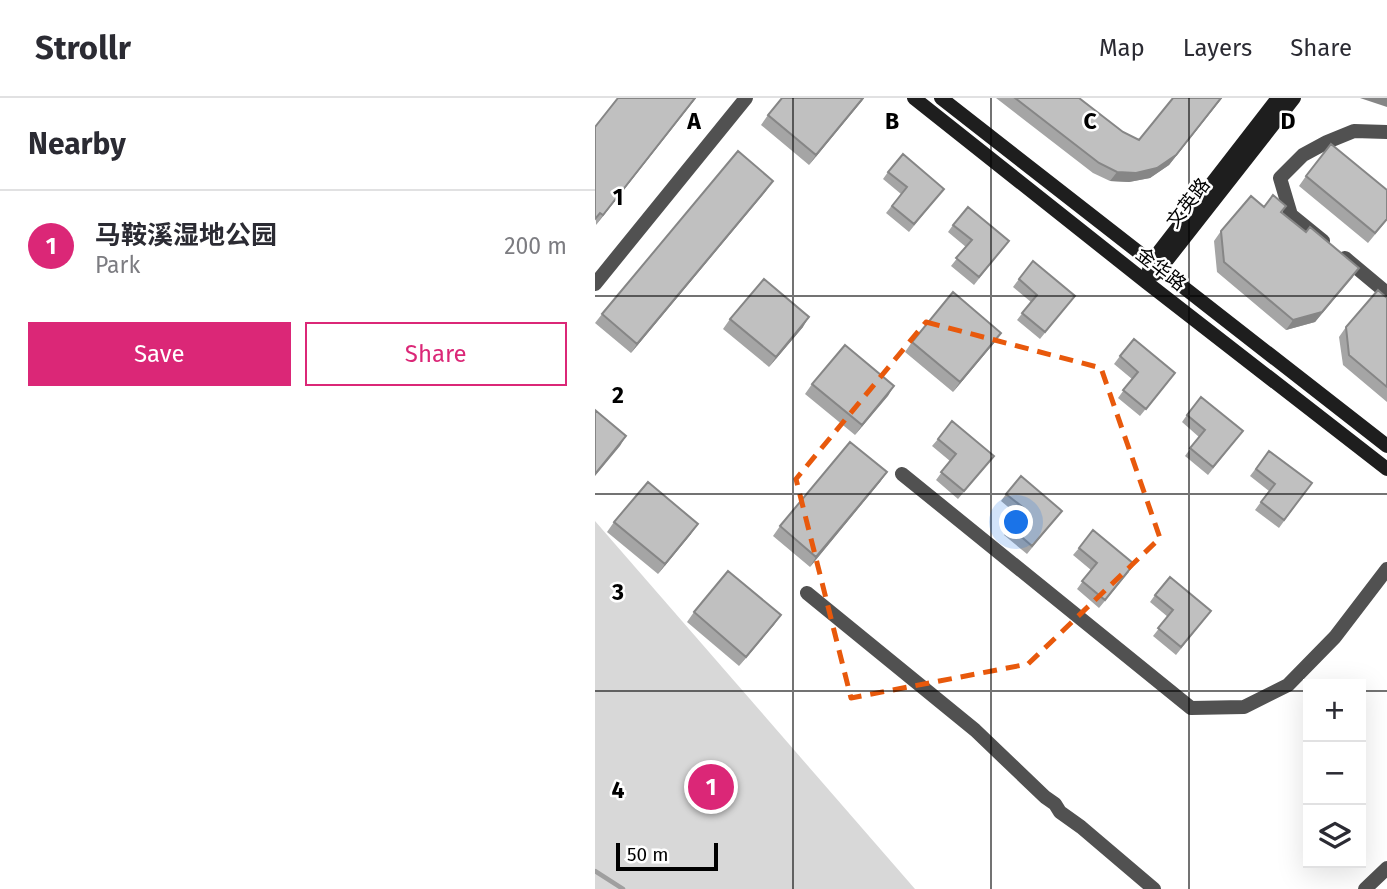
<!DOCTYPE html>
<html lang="en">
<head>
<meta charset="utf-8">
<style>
	:root { --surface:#fff; --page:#f2f2f3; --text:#2b2b33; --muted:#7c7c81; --line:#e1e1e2; --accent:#db2777 }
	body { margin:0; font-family:"Fira Sans","Noto Sans SC",sans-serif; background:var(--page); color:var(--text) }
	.controls { position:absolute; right:21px; bottom:21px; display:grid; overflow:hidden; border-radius:0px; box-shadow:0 7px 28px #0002 }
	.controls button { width:63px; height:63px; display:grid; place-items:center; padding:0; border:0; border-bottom:2px solid var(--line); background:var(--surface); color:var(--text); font:35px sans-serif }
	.scale { position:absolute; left:21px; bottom:18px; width:102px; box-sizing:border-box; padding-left:7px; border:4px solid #000; border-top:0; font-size:19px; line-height:24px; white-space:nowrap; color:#000; -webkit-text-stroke:5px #fff; paint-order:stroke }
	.you { position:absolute; left:422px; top:425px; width:24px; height:24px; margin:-18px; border:5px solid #fff; border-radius:50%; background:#1a73e8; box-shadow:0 0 0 10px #1a73e833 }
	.badge { display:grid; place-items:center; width:46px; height:46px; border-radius:50%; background:var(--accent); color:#fff; font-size:23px; font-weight:700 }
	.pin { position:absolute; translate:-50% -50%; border:4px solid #fff; box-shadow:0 2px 7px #0006 }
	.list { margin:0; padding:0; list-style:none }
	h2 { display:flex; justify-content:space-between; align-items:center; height:91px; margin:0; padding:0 28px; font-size:30px }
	h2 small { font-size:23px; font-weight:400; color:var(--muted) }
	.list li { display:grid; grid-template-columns:46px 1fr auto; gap:21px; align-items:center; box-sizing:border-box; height:112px; padding:0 28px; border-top:2px solid var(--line) }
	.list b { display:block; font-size:26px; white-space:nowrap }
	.list p { margin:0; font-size:23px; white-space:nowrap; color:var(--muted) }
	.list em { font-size:23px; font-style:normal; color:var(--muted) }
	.actions { display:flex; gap:14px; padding:21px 28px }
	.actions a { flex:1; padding:16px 0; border:2px solid var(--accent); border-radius:0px; text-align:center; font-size:24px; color:var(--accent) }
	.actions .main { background:var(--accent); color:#fff }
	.icon { flex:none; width:38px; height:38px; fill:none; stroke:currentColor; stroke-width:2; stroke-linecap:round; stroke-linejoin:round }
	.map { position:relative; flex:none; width:792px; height:791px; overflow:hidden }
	header { display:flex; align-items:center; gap:42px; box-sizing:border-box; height:98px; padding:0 35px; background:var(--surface); border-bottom:2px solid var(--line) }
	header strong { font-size:33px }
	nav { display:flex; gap:38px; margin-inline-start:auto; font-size:24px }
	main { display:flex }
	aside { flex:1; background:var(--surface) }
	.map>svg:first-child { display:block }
	.green { fill:#d8d8d8 }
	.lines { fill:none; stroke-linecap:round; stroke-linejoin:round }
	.stream { stroke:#9f9f9f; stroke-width:4.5 }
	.minor { stroke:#515151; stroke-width:14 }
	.secondary { stroke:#1e1e1e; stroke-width:14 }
	.wall { fill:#a5a5a5 }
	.shaded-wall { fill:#868686 }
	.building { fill:#c0c0c0; stroke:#868686; stroke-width:2 }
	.marked { fill:none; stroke:#e8590c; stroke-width:5; stroke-dasharray:14 9; stroke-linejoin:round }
	.grid { fill:none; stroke:#000; stroke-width:2; stroke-opacity:0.55 }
	.labels { text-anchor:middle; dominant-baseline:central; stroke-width:5; stroke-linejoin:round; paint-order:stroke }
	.street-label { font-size:19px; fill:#000; stroke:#fff }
	.grid-label { font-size:23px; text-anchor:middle; font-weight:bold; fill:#000; stroke:#fff; stroke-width:5; stroke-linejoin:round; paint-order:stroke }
</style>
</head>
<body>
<header>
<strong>Strollr</strong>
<nav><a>Map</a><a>Layers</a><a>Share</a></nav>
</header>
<main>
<aside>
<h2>Nearby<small></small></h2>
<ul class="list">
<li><span class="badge">1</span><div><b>马鞍溪湿地公园</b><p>Park</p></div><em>200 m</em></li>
</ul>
<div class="actions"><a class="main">Save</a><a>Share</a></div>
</aside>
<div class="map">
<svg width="792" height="791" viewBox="0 0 792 791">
	<rect width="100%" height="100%" fill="#fff"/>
	<path class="green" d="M 0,423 L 320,791 L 0,791 Z"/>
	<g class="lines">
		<path class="stream" d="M 0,773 L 28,791"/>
		<path class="minor" d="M 728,143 L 696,117 L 685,80 L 708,57 L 732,44 L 759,33 L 792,34
			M 750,160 L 792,195
			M 0,186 L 151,0
			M 307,376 L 596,610 L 649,609 L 693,587 L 740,539 L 792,471
			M 212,495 L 380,632 L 450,699 L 460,706 L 465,714 L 486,729 L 559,791
			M 770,791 L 792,770"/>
		<path class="secondary" d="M 319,0 L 551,184 L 792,371
			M 346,0 L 792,348
			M 554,172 L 556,164 L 683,0
			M 560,176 L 565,171 L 699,0"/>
	</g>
	<path class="wall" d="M 23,0 L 101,0 L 1,127 L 0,29 Z
		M 269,0 L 214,67 L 166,27 L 173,17 Z
		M 401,0 L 484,0 L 528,34 L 544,42 L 578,0 L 627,0 L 574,67 L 555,80 L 534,84 L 515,83 L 498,75 Z
		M 293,74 L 349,91 L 314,134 L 291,115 L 306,96 L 288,81 Z
		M 711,78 L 792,122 L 773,145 L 704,88 Z
		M 171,93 L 36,255 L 0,225 L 7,216 Z
		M 669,109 L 687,114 L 758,179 L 720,224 L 691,232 L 622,174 L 619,143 L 626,133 Z
		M 358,127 L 414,143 L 379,187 L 356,168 L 371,149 L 353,134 Z
		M 424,181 L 474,205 L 445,241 L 422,222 L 436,204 L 418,189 Z
		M 792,200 L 792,304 L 748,267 L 744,239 L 751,229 Z
		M 135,221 L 208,229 L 174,269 L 128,231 Z
		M 317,244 L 399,245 L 358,294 L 310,254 Z
		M 525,258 L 580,275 L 545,318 L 523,300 L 537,281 L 519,266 Z
		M 217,286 L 299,288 L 260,337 L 210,296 Z
		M 592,317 L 648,333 L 613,377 L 590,358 L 604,339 L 587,324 Z
		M 343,341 L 393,365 L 363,401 L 341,382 L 355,363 L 337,348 Z
		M 674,353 L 717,385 L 684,430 L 660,412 L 674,393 L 655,378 Z
		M 292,374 L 285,384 L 215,469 L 178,438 L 185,428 Z
		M 411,396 L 467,413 L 432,456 L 409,437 L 424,418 L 406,403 Z
		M 19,424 L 96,436 L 63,476 L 12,434 Z
		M 484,450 L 534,474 L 504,510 L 482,491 L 496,472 L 478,457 Z
		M 560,497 L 616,513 L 581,557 L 558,538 L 573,519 L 555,504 Z
		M 99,514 L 186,517 L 144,568 L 92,524 Z"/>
	<path class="shaded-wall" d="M 100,0 L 101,0 L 1,127 L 8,117 Z
		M 268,0 L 269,0 L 267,3 L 214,67 L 221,57 Z
		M 626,0 L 627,0 L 574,67 L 555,80 L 534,84 L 515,83 L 522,74 Z
		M 765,0 L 792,0 L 792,9 Z
		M 178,83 L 171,93 L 36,255 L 42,246 Z
		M 764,170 L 720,224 L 691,232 L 698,222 Z
		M 214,219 L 208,229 L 174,269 L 181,259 Z
		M 406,235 L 399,245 L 358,294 L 365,284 Z
		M 299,288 L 293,298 L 260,337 L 267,327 Z
		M 31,338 L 25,348 L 0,378 L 0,376 Z
		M 292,374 L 285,384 L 215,469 L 221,459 Z
		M 103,426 L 96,436 L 63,476 L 70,466 Z
		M 186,517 L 179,527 L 144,568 L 151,559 Z"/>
	<path class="building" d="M 23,0 L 100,0 L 8,117 L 5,115 L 0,121 L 0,29 Z
		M 187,0 L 268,0 L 221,57 L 173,17 Z
		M 420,0 L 484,0 L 528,34 L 544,42 L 578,0 L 626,0 L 581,57 L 562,70 L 541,75 L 522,74 L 504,65 Z
		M 736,46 L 792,92 L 792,121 L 780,135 L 711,78 Z
		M 143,53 L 178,83 L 42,246 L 7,216 Z
		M 308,56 L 349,91 L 319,126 L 297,108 L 312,89 L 293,74 Z
		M 678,97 L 691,108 L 686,114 L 711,134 L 715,129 L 764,170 L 727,214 L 698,222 L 629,164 L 626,133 L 656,98 L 669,109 Z
		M 373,109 L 414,143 L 384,179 L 361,160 L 377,142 L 358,127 Z
		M 438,163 L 480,198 L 450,234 L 427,215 L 442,197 L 424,181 Z
		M 169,181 L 214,219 L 181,259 L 135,221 Z
		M 783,192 L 792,200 L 792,289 L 754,257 L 751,229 Z
		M 358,194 L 406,235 L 365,284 L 317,244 Z
		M 539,241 L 580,275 L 551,311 L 528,292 L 543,274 L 525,258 Z
		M 250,247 L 299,288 L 267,327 L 217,286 Z
		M 606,299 L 648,333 L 618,369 L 595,350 L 610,332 L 592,317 Z
		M 0,312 L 31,338 L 0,376 Z
		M 357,323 L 399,358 L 369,393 L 346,374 L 361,356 L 343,341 Z
		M 255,344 L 292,374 L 221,459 L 185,428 Z
		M 674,353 L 717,385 L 689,422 L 666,404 L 680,386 L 661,371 Z
		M 426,378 L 467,413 L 437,448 L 415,429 L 430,411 L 411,396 Z
		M 53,384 L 103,426 L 70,466 L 19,424 Z
		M 498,432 L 539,466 L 510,502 L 487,483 L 502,465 L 484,450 Z
		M 133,473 L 186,517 L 151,559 L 99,514 Z
		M 575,479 L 616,513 L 586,549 L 563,530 L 578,512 L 560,497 Z"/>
	<path class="marked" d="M 331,224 L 506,270 L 565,440 L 433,566 L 256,600 L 201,381 Z"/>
	<path class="grid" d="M 198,0 L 198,791M 396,0 L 396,791M 594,0 L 594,791M 0,198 L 792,198M 0,396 L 792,396M 0,593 L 713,593M 766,593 L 792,593"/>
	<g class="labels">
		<g class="street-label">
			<text transform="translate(593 105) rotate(-52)">文英路</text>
			<text transform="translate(566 171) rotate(38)">金华路</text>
		</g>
	</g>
	<g class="grid-label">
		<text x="99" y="31">A</text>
		<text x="297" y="31">B</text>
		<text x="495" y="31">C</text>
		<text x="693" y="31">D</text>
		<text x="23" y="107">1</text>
		<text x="23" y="305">2</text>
		<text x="23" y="502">3</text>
		<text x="23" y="700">4</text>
	</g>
</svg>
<div class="controls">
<button>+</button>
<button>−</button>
<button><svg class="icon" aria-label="layers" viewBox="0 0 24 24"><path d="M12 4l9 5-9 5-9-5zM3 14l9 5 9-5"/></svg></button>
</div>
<div class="scale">50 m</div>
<div class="you"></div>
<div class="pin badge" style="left:116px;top:689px">1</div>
</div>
</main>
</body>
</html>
